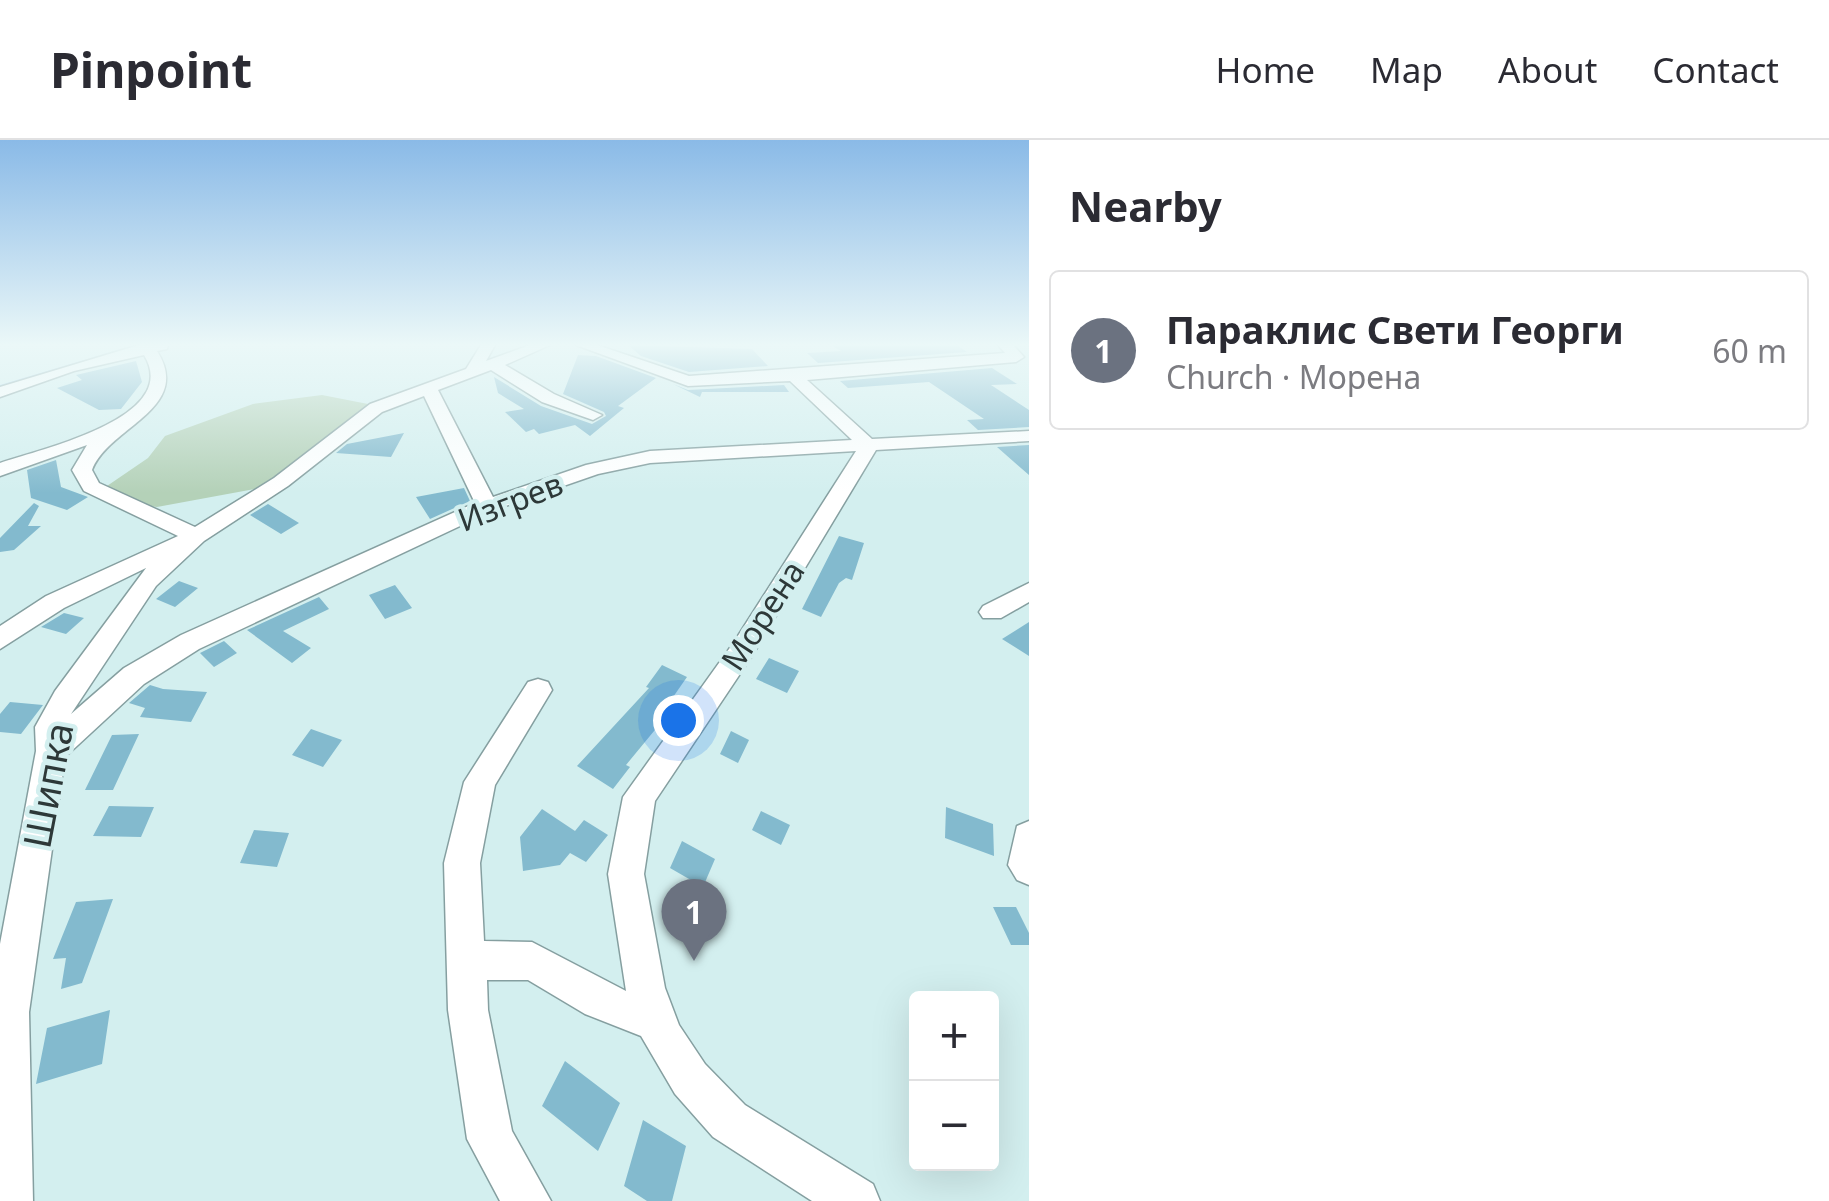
<!DOCTYPE html>
<html lang="en">
<head>
<meta charset="utf-8">
<style>
	:root { --surface:#fff; --page:#f2f2f3; --text:#2b2b33; --muted:#7c7c81; --line:#e1e1e2; --accent:#9b43b0 }
	body { margin:0; font-family:"Noto Sans",sans-serif; background:var(--page); color:var(--text) }
	.controls { position:absolute; right:30px; bottom:30px; display:grid; overflow:hidden; border-radius:10px; box-shadow:0 10px 40px #0002 }
	.controls button { width:90px; height:90px; display:grid; place-items:center; padding:0; border:0; border-bottom:2px solid var(--line); background:var(--surface); color:var(--text); font:50px sans-serif }
	.you { position:absolute; left:678px; top:580px; width:35px; height:35px; margin:-25px; border:8px solid #fff; border-radius:50%; background:#1a73e8; box-shadow:0 0 0 15px #1a73e833 }
	.badge { display:grid; place-items:center; width:65px; height:65px; border-radius:50%; background:var(--accent); color:#fff; font-size:32px; font-weight:700 }
	.pin { position:absolute; translate:-50% -82px; filter:drop-shadow(0 2px 5px #0008) }
	.pin::after { content:''; position:absolute; top:52px; width:35px; height:30px; background:inherit; clip-path:polygon(0 0,100% 0,50% 100%) }
	.list { margin:0; padding:0; list-style:none }
	h2 { display:flex; justify-content:space-between; align-items:center; height:130px; margin:0; padding:0 40px; font-size:42px }
	h2 small { font-size:32px; font-weight:400; color:var(--muted) }
	.list li { display:grid; grid-template-columns:65px 1fr auto; gap:30px; align-items:center; box-sizing:border-box; height:160px; margin:0 20px 20px; padding:0 20px; border:2px solid var(--line); border-radius:10px }
	.list b { display:block; font-size:38px; white-space:nowrap }
	.list p { margin:0; font-size:32px; white-space:nowrap; color:var(--muted) }
	.list em { font-size:32px; font-style:normal; color:var(--muted) }
	.map { position:relative; flex:none; width:1029px; height:1061px; overflow:hidden }
	header { display:flex; align-items:center; gap:60px; box-sizing:border-box; height:140px; padding:0 50px; background:var(--surface); border-bottom:2px solid var(--line) }
	header strong { font-size:48px }
	nav { display:flex; gap:55px; margin-inline-start:auto; font-size:35px }
	main { display:flex }
	aside { flex:1; background:var(--surface) }
	.map>svg:first-child { display:block }
	.green { fill:#b4d1b8 }
	.lines { fill:none; stroke-linecap:round; stroke-linejoin:round }
	.stream { stroke:#9ec4e6; stroke-width:4 }
	.building { fill:#83bace }
	.minor-casing { stroke:#859fa0; stroke-width:3 }
	.minor { fill:#fff; fill-rule:evenodd }
	.labels { text-anchor:middle; dominant-baseline:central; stroke-width:9; stroke-linejoin:round; paint-order:stroke }
	.street-label { font-size:32px; fill:#2d3838; stroke:#d3efef }
	.near-street-label { font-size:38px; fill:#2d3838; stroke:#d3efef }
</style>
</head>
<body>
<header>
<strong>Pinpoint</strong>
<nav><a>Home</a><a>Map</a><a>About</a><a>Contact</a></nav>
</header>
<main>
<div class="map">
<svg width="1029" height="1061" viewBox="0 0 1029 1061">
	<rect width="100%" height="100%" fill="#d3efef"/>
	<path class="green" d="M 322,255 L 368,264 L 364,271 L 266,347 L 157,367 L 137,364 L 107,346 L 148,318 L 165,296 L 253,264 Z"/>
	<g class="lines">
		<path class="stream" d="M 0,247 L 128,209"/>
	</g>
	<path class="building" d="M 628,205 L 752,209 L 768,226 L 689,232 L 641,216 Z
		M 831,205 L 957,205 L 967,212 L 818,223 L 807,213 L 841,211 Z
		M 578,215 L 596,216 L 656,238 L 618,266 L 624,268 L 590,296 L 575,285 L 539,294 L 534,289 L 526,292 L 505,272 L 524,269 L 498,253 L 494,237 L 541,266 L 592,284 L 606,276 L 604,272 L 563,254 Z
		M 136,221 L 142,242 L 121,269 L 99,270 L 57,248 L 82,240 L 76,235 Z
		M 992,228 L 1017,244 L 991,245 L 1029,270 L 1029,287 L 978,290 L 967,280 L 984,279 L 929,242 L 848,248 L 840,241 Z
		M 673,244 L 688,250 L 784,245 L 789,252 L 702,252 L 700,257 Z
		M 404,293 L 391,317 L 336,313 L 347,304 Z
		M 1029,305 L 1029,335 L 997,307 Z
		M 56,320 L 61,347 L 88,357 L 67,370 L 31,358 L 27,330 Z
		M 464,348 L 470,361 L 430,379 L 416,357 Z
		M 34,363 L 39,366 L 28,386 L 41,386 L 14,410 L 0,412 L 0,398 Z
		M 268,364 L 299,383 L 281,394 L 250,375 Z
		M 839,396 L 864,403 L 852,440 L 846,438 L 839,443 L 821,477 L 802,469 Z
		M 179,441 L 198,448 L 175,467 L 156,459 Z
		M 395,445 L 412,468 L 385,479 L 369,455 Z
		M 319,457 L 329,469 L 283,491 L 311,508 L 292,523 L 247,490 Z
		M 64,473 L 84,478 L 66,494 L 41,487 Z
		M 1029,482 L 1029,516 L 1002,499 Z
		M 224,501 L 237,513 L 214,527 L 200,513 Z
		M 769,518 L 799,531 L 787,553 L 756,539 Z
		M 662,525 L 687,537 L 655,583 L 659,585 L 626,625 L 630,627 L 613,649 L 577,626 L 649,548 L 646,547 Z
		M 150,545 L 163,549 L 207,552 L 191,582 L 140,577 L 145,568 L 129,563 Z
		M 10,562 L 43,565 L 21,594 L 0,592 L 0,574 Z
		M 311,589 L 342,600 L 323,627 L 292,615 Z
		M 731,591 L 749,600 L 738,623 L 720,614 Z
		M 139,594 L 113,650 L 85,650 L 112,595 Z
		M 109,666 L 154,667 L 141,697 L 93,696 Z
		M 946,667 L 993,684 L 994,716 L 945,698 Z
		M 542,669 L 575,691 L 584,680 L 608,695 L 586,722 L 570,713 L 560,725 L 523,731 L 520,697 Z
		M 761,671 L 790,685 L 781,705 L 752,690 Z
		M 254,690 L 289,693 L 277,727 L 240,723 Z
		M 682,701 L 715,719 L 703,747 L 670,728 Z
		M 113,759 L 82,843 L 61,849 L 66,818 L 53,819 L 76,762 Z
		M 993,767 L 1016,767 L 1029,793 L 1029,805 L 1011,805 Z
		M 110,870 L 102,924 L 36,944 L 47,888 Z
		M 565,921 L 620,963 L 598,1011 L 542,966 Z
		M 643,980 L 686,1006 L 672,1061 L 647,1061 L 624,1046 Z"/>
	<g class="lines">
		<g class="minor-casing">
			<path id="minor" d="M 139,205 L 168,205 L 167,209 L 157,211 C 194,269 108,287 92,330 L 99,343 L 195,387 L 274,338 L 370,264 L 466,229 L 481,205 L 495,205 L 486,221 L 530,205 L 550,205 L 505,225 L 554,254 L 602,275 L 593,280 L 542,262 L 491,230 L 438,250 L 493,357 L 586,325 L 650,311 L 852,300 L 790,241 L 688,246 L 576,205 L 597,205 L 689,236 L 1005,213 L 998,205 L 1013,205 L 1024,217 L 1016,222 L 807,240 L 872,299 L 1029,291 L 1029,301 L 876,310 L 752,516 L 655,661 L 644,734 L 665,848 L 679,885 L 705,924 L 745,965 L 873,1044 L 880,1061 L 812,1061 L 713,997 L 675,954 L 641,896 L 585,874 L 528,840 L 487,840 L 488,870 L 512,991 L 551,1061 L 500,1061 L 467,999 L 448,870 L 444,723 L 464,642 L 528,542 L 538,539 L 548,542 L 552,550 L 495,645 L 480,723 L 484,801 L 532,802 L 626,851 L 608,734 L 623,657 L 734,502 L 856,311 L 650,323 L 598,334 L 494,370 L 199,509 L 144,544 L 65,617 L 29,872 L 33,1061 L 0,1061 L 0,804 L 36,611 L 35,587 L 55,551 L 146,428 L 64,468 L 0,509 L 0,486 L 46,456 L 178,396 L 84,351 L 72,330 L 87,305 L 0,336 L 0,323 C 40,309 183,278 144,215 L 74,231 L 0,257 L 0,247 ZM 424,256 L 475,363 L 181,495 L 124,528 L 71,574 L 156,446 L 204,401 L 288,346 L 382,272 Z
				M 1029,443 L 1029,462 L 1001,478 L 983,478 L 979,472 L 983,466 Z
				M 1029,681 L 1029,745 L 1017,740 L 1008,725 L 1017,686 Z"/>
		</g>
		<use href="#minor" class="minor"/>
	</g>
	<linearGradient id="sky" x2="0" y2="1"><stop stop-color="#8abae7"/><stop offset="0.58" stop-color="#ebf8f8"/><stop offset="1" stop-color="#ebf8f8" stop-opacity="0"/></linearGradient>
	<rect width="1029" height="353" fill="url(#sky)"/>
	<g class="labels">
		<g class="street-label">
			<text transform="translate(510 361) rotate(-21)">Изгрев</text>
			<text transform="translate(762 475) rotate(-57)">Морена</text>
		</g>
		<g class="near-street-label">
			<text transform="translate(47 645) rotate(-79)">Шипка</text>
		</g>
	</g>
</svg>
<div class="controls">
<button>+</button>
<button>−</button>
</div>
<div class="you"></div>
<div class="pin badge" style="left:694px;top:821px;background:#6b7280">1</div>
</div>
<aside>
<h2>Nearby<small></small></h2>
<ul class="list">
<li><span class="badge" style="background:#6b7280">1</span><div><b>Параклис Свети Георги</b><p>Church · Морена</p></div><em>60 m</em></li>
</ul>
</aside>
</main>
</body>
</html>
